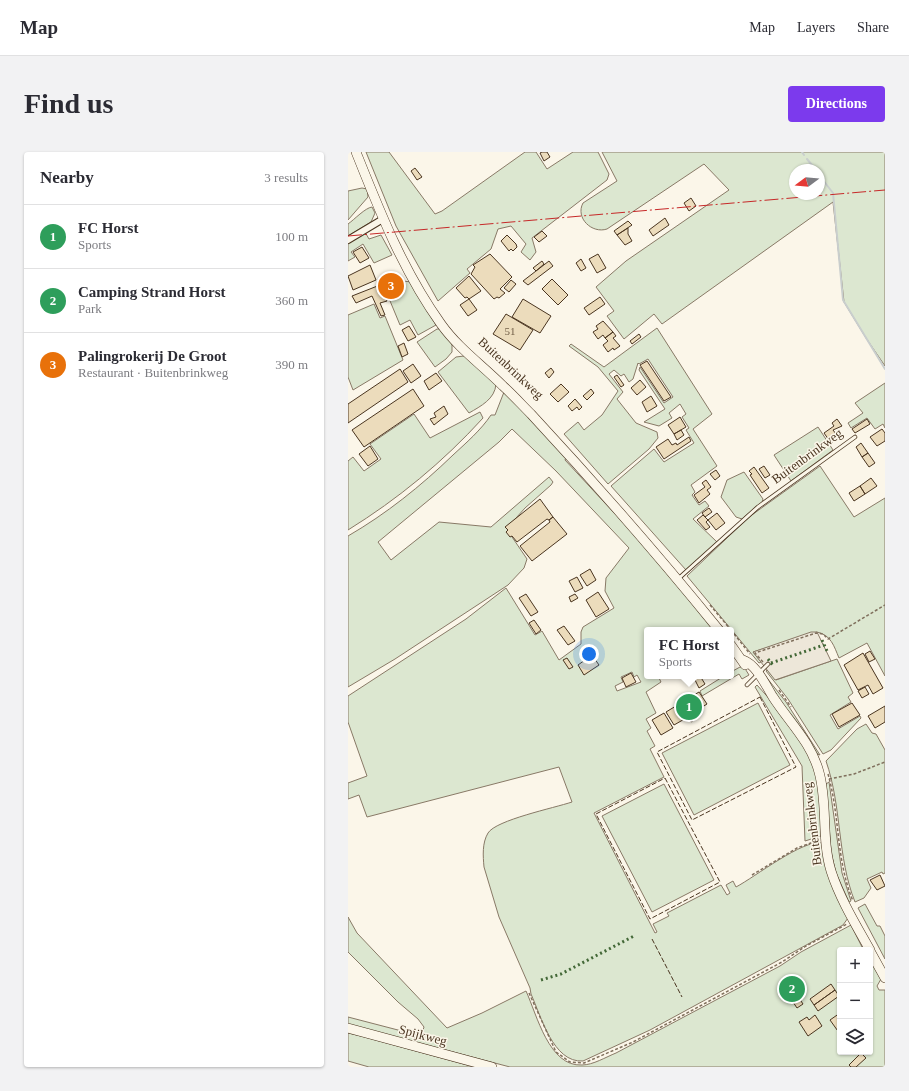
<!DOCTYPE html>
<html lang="en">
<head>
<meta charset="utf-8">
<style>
	:root { --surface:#fff; --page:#f2f2f3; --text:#2b2b33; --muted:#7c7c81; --line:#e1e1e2; --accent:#7c3aed }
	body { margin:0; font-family:"Times New Roman",serif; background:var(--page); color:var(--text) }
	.controls { position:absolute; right:12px; bottom:12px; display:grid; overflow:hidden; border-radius:4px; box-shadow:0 1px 3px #0004 }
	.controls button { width:36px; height:36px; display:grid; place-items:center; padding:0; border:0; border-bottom:1px solid var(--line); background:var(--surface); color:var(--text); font:20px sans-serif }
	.compass { position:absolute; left:441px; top:12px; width:36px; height:36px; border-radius:50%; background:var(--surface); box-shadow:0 1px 3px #0004; rotate:254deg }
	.you { position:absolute; left:241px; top:502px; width:14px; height:14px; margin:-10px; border:3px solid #fff; border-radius:50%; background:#1a73e8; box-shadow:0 0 0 6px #1a73e833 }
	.badge { display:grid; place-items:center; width:26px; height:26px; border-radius:50%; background:var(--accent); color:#fff; font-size:13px; font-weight:700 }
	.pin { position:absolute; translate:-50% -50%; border:2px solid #fff; box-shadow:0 1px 4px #0006 }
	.popup { position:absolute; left:296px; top:475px; width:90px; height:52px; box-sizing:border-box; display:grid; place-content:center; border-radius:4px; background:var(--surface); filter:drop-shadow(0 1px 3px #0005); font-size:13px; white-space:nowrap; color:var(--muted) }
	.popup b { font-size:15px; color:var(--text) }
	.popup::after { content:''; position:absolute; left:50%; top:100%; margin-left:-8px; border:8px solid transparent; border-top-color:var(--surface) }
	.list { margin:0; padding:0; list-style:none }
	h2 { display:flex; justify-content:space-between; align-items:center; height:52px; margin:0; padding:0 16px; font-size:17px }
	h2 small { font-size:13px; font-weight:400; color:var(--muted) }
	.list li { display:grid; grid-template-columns:26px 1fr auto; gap:12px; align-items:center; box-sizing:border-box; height:64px; padding:0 16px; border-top:1px solid var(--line) }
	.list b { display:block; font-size:15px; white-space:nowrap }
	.list p { margin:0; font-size:13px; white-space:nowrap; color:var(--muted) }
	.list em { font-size:13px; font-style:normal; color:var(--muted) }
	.icon { flex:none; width:22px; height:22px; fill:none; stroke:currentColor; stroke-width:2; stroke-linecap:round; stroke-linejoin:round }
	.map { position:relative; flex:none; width:537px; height:915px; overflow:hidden; border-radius:4px }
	header { display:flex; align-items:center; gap:24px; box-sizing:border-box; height:56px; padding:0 20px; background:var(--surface); border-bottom:1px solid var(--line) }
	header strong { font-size:19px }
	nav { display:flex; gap:22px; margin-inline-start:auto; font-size:14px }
	.intro { display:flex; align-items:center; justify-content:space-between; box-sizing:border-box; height:96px; padding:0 24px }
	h1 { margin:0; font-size:28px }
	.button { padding:10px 18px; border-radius:4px; background:var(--accent); color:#fff; font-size:14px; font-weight:700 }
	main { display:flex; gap:24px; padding:0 24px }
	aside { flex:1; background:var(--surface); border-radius:4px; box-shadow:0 1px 3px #0004 }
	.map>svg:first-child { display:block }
	.green { fill:#dce7d0; stroke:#887966; fill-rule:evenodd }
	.parking { fill:#ede7d9; stroke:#887966 }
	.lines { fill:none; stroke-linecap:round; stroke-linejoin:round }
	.stream { stroke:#c9cecd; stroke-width:2 }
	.building { fill:#ecdcbc; stroke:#4a3520 }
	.service-casing { stroke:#4a3520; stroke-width:4.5 }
	.minor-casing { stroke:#4a3520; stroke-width:8 }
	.secondary-casing { stroke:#4a3520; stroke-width:10 }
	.path { stroke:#7f6f5c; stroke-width:1.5; stroke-dasharray:3 2; stroke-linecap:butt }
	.service { stroke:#fbf6e9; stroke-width:3 }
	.minor { stroke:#fbf6e9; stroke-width:6 }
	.secondary { stroke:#fbf6e9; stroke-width:9 }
	.hedge { stroke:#436837; stroke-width:3; stroke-dasharray:2 3; stroke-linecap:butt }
	.fence { stroke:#4a3520; stroke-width:1; stroke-dasharray:5 2; stroke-linecap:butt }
	.power { stroke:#c62828; stroke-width:1; stroke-dasharray:14 3 2 3; stroke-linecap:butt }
	.labels { text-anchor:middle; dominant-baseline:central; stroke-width:3; stroke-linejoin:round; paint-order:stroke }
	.number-label { font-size:11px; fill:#725f47 }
	.street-label { font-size:13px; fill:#4a3520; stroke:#fbf6e9 }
</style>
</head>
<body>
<header>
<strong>Map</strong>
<nav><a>Map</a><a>Layers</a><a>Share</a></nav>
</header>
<div class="intro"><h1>Find us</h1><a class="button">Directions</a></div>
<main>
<aside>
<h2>Nearby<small>3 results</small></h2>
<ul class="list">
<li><span class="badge" style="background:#2e9e5b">1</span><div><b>FC Horst</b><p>Sports</p></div><em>100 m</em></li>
<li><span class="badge" style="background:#2e9e5b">2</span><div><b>Camping Strand Horst</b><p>Park</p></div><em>360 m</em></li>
<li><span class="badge" style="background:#e8710a">3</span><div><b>Palingrokerij De Groot</b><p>Restaurant · Buitenbrinkweg</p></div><em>390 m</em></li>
</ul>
</aside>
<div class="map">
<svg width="537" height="915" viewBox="0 0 537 915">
	<rect width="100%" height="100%" fill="#fbf6e9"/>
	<path class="green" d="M 18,0 L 41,0 L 87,62 L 94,59 L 177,0 L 188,0 L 199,17 L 225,0 L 250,0 L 261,22 L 259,28 L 184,86 L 188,100 L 182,108 L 173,100 L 178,92 L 163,74 L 150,77 L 143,97 L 119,117 L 122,121 L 90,149 L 48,74 Z
		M 254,0 L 537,0 L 537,214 L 518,186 L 496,150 L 485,50 L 314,172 L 306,162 L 276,187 L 259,164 L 266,159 L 248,135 L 278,109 L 381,38 L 356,12 L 259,77 C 244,82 227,66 235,51 L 269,29 ZM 447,18 L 471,18 L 471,42 L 447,42 Z
		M 14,36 L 19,37 L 20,45 L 0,68 L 0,39 Z
		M 24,55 L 27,61 L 23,70 L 0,84 L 0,72 C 7,67 17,56 24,55 Z
		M 17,80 L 21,87 L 33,83 L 44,103 L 26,111 L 15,92 L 3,100 L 7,105 L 0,109 L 0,90 Z
		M 55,129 L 63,130 L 88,173 L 70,183 L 62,168 L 52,173 L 40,144 L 54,135 L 52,130 Z
		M 26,152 L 32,166 L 37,164 L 55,208 L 5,238 L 0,225 L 0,163 Z
		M 309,176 L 364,262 L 345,277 L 369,314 L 343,333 L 347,340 L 344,343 L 351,353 L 357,349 L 361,354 L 345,367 L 369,390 L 338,418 L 263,334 L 306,297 L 316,310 L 346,291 L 338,278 L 341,276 L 334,265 L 338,262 L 332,252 L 321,261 L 324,266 L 311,274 L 296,270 L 317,257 L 291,218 L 292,215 L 316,251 L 325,245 L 300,207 L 291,212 L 290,211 L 285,227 L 281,230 L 276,222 L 273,224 L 266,218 L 261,222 L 275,240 L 269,247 L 288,271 L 309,280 L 310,286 L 301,297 L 260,332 L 216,282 L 230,270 L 236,278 L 254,263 L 270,239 L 250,215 L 221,194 L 223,192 L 256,215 Z
		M 89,177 L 92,177 L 104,191 L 104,200 L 98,207 L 87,215 L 69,190 Z
		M 116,204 L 148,232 C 147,247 133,254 121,261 L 90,220 L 108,205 Z
		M 537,231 L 537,276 L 535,272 L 527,277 L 519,266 L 503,276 L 500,271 L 515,261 L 507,251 Z
		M 156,240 L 218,305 L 217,308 L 294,391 L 366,478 L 299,478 L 299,524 L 310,524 L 313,530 L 298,540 L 308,561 L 298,567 L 303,576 L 299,579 L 307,594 L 302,597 L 316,625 L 246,661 L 307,781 L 309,780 L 305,772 L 321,764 L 319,761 L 373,733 L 379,743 L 382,741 L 378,733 L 385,729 L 388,735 C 407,725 455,687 474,691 L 500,766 L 495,773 L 302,878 L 235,909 C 205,911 193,864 183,842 L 182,836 L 151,765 L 136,715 C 135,704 134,691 140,681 C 148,668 206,656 224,650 L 211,615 L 19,665 L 11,643 L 0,647 L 0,631 L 19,624 L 0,570 L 0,544 L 118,467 L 158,436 L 187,483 L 194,479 L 211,508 L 233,492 L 233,480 L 235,475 L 266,456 L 257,439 L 258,426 L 281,396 L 208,319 L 164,277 L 151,290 L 30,390 L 43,408 L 91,370 L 143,375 L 201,325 L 205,330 L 203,333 L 177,356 L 160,375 L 162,382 L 179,407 L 176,416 L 160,433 L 47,507 L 0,535 L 0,384 C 38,362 73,334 105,303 C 118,291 133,278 143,263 L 147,263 ZM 284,520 L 286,525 L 289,523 L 293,530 L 269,539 L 267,534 L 275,530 L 273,525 Z
		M 132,260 L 135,266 C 95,310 50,347 0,378 L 0,309 L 5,305 L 16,319 L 33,307 L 22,292 L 66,262 L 82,286 Z
		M 470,275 L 485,298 L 443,329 L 426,303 Z
		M 472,314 L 506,365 L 537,346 L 537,524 L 519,491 L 491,506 C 486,494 483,483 469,480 L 405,500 L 413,510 L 411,511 L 339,424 L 401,365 Z
		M 396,320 L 415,347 L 414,350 L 394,367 L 388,365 L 373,345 L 379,328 Z
		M 489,507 L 505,541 L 500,545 L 503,550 L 482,563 L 490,577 L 512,564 L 513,566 L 483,598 L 475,602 L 440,547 L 418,519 L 419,518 L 428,528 Z
		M 392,515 L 396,515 L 401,523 L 394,527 L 391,522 L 354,544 L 352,539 L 376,524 L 383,524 L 383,520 Z
		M 415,521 L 438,550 L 472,603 L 467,601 L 424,539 Z
		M 409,533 C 434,561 466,595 470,635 C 473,651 472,668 473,684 L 457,689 L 454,614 L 407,535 Z
		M 410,551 L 442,613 L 346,663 L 314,601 Z
		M 518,572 L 524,581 L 528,582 L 537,598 L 537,721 L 535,722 L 534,720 L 519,727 L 523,736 L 516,746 L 507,750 C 489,705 494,655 478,609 L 509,577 Z
		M 481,630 L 494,721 L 503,749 L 501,750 L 488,721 L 483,700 L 478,632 Z
		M 316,632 L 366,728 L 304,760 L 254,664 Z
		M 517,752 L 529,774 L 532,774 L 537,784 L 537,807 L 510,756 Z
		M 0,765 L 9,781 L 99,876 L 134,861 L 178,839 C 189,863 201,915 234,913 C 245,913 258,905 268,901 L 432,814 L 453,800 L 503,773 L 514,795 L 513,798 L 492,798 L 492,900 L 522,900 L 522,807 L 533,827 L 529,834 L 531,838 L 537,838 L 537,915 L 162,915 L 14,876 L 0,872 L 0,865 L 73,884 L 76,875 L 70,867 L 50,850 L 0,800 Z
		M 0,881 L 17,885 L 126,915 L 21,915 L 0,909 Z"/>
	<path class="parking" d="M 463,480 L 469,480 L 483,509 L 427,528 L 405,500 Z"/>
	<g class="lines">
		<path class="stream" d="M 454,0 L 456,3
			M 459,7 L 468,18
			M 471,23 L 485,41 L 495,148 L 537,217"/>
	</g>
	<path class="building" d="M 194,0 L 199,0 L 202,5 L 196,9 L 192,1 Z
		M 67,16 L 74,25 L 69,28 L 63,19 Z
		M 343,46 L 348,54 L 341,59 L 336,51 Z
		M 317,66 L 321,73 L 305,84 L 301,78 Z
		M 280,69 L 284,73 L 269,83 L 266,79 Z
		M 280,76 L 280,82 L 284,89 L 277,93 L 269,83 Z
		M 194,79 L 199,84 L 191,90 L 186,85 Z
		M 159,83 L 168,92 L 169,95 L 165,99 L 163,97 L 161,99 L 153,89 Z
		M 14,95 L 21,106 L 12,111 L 5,100 Z
		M 142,102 L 164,125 L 152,137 L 157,141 L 151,146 L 149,145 L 146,147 L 123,122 L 127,115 L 125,113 Z
		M 250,102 L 258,116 L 249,121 L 241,107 Z
		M 233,107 L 238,116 L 233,119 L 228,111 Z
		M 194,109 L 196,112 L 188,119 L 185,116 Z
		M 201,109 L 205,114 L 180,133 L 175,129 Z
		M 22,113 L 28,128 L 5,138 L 0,124 Z
		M 121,124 L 133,139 L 121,147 L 119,145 L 117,146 L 108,136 Z
		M 204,127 L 220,143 L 210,153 L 194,137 Z
		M 46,128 L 51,136 L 42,141 L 37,133 Z
		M 163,128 L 168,132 L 161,140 L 156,136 Z
		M 32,133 L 39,149 L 32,151 L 37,163 L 33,164 L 24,144 L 8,151 L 4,144 Z
		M 252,145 L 257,152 L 241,163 L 236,156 Z
		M 121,147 L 129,158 L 120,164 L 112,153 Z
		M 175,147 L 203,164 L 192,181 L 164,165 Z
		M 158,162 L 185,178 L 172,198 L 145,182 Z
		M 255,169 L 265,180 L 257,186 L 255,183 L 250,187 L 245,180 L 250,177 L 248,174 Z
		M 61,174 L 68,185 L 60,189 L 54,178 Z
		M 265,180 L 268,184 L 265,186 L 272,194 L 266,198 L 265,196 L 260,200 L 255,193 L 260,189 L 257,186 Z
		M 291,182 L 293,185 L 284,192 L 282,189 Z
		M 56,191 L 60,202 L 54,205 L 50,194 Z
		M 299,209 L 323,245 L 316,249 L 292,213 Z
		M 65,212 L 73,224 L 63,231 L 55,219 Z
		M 203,216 L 206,220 L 201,226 L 197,221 Z
		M 52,217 L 60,230 L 0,271 L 0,252 Z
		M 88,221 L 94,229 L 81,238 L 76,229 Z
		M 269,223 L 276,233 L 273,235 L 266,225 Z
		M 292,228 L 298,235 L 289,243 L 283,236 Z
		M 213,232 L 221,240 L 210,250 L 202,242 Z
		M 65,237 L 76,254 L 16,295 L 4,278 Z
		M 243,237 L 246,241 L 239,248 L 235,244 Z
		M 303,244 L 309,254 L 299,260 L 294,250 Z
		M 227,247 L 234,255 L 231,258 L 229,255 L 224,259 L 220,254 Z
		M 96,254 L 100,262 L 86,273 L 82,267 L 88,265 L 86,261 Z
		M 332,265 L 338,275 L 326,282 L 320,273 Z
		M 489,267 L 494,274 L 485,278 L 491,286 L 483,291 L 476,281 L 486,274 L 484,271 Z
		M 519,267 L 522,272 L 507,281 L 504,277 Z
		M 534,277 L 537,281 L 537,289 L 529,294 L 522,285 Z
		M 333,278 L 336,283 L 329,288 L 326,282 Z
		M 341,285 L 343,289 L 316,307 L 308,295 L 320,287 L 324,293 L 328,291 L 329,293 Z
		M 513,291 L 520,301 L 514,305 L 508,295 Z
		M 22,294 L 30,307 L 20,314 L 11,302 Z
		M 520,301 L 527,311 L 521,315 L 514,305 Z
		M 416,314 L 422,323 L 417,326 L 411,317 Z
		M 406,315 L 421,336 L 414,341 L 402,323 L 404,322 L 401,319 Z
		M 368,318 L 372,324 L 367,328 L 362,322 Z
		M 523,326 L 529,334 L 517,342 L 512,334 Z
		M 358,328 L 363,335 L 359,338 L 362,342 L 351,351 L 346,343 L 357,335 L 354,331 Z
		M 512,334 L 517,342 L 506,349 L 501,341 Z
		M 192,347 L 205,365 L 201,368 L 199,367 L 169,390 L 164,384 L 162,385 L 158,380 L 160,378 L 157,375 Z
		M 361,356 L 364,360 L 357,365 L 354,361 Z
		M 369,361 L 377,371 L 368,378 L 360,368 Z
		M 355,363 L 360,368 L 358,370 L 362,375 L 358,378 L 349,368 Z
		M 205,365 L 219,382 L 184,409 L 172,394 L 202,370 L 201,368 Z
		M 242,417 L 248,428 L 239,434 L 232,423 Z
		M 229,425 L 235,436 L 227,440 L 221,429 Z
		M 250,440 L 261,457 L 248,465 L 238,448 Z
		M 178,442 L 190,460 L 183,464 L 171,446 Z
		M 227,442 L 230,446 L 223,450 L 221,445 Z
		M 186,468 L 193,478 L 188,482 L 181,471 Z
		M 216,474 L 227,489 L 220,493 L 209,478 Z
		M 522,499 L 527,507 L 521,510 L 517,502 Z
		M 515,501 L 535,536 L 525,542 L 520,533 L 510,538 L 496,513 Z
		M 244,503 L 251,513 L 236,523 L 230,513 Z
		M 219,506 L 225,515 L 221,517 L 215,508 Z
		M 283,521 L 288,530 L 278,535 L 274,526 Z
		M 349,524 L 352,524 L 357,532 L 351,536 L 346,526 Z
		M 517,535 L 521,542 L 514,546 L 510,539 Z
		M 351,540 L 359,552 L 348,559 L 349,566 L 343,570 L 340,565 L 326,573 L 318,560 Z
		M 504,551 L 512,563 L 491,575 L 484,562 Z
		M 537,554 L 537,570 L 527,576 L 520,564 Z
		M 316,561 L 325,576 L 313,583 L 304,568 Z
		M 532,723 L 537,734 L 529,738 L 522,728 Z
		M 483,832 L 487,838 L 466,853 L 462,847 Z
		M 487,838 L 491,844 L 470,859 L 466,853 Z
		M 451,846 L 455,852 L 449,856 L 445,850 Z
		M 492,861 L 492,882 L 482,868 Z
		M 467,863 L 474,874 L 460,884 L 451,870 L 459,865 L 461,868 Z
		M 513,901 L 518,906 L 508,915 L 503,915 L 501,913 Z"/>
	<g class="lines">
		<g class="service-casing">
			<path id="service" d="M 330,427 L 410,355 L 507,285
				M 399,533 L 420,512"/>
		</g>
		<g class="minor-casing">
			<path id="minor" d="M 0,88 L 35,67"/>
		</g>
		<g class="secondary-casing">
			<path id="secondary" d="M 8,0 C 32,60 55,119 93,172 C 110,196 134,213 155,234 C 165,243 174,253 183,262 C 248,332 311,404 371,478
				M 383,493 L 397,513
				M 395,508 C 409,513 418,534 425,545 C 441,570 463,590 471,620 C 480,652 473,686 483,719 C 492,747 508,773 522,798
				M 522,799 L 537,826
				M 0,876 L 144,915"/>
		</g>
		<path class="path" d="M 362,453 L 383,478
			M 383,478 L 402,502
			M 415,510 L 407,501 L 468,481 L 475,482 L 480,487 L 537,453
			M 431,538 L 443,555
			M 480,622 C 492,664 488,709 505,749
			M 481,627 L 506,622 L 537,610
			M 404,723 L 449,696 L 471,688
			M 181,841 L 208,900 L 222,910 L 236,911 L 285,890 L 434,810 L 458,794 L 499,772"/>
		<use href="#service" class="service"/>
		<use href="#minor" class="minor"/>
		<use href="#secondary" class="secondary"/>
		<path class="hedge" d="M 474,488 L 479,499
			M 420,507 L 426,515
			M 423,511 L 476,493
			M 193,828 L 213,822 L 286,784"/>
		<path class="fence" d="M 412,545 L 448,615 L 344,668 L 309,600 Z
			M 317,626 L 372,730 L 302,767 L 248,662 Z
			M 304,787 L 334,845"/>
		<path class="power" d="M 0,84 L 537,38"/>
	</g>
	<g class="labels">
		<g class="number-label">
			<text x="162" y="179">51</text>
		</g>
		<g class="street-label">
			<text transform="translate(163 216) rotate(43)">Buitenbrinkweg</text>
			<text transform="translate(459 304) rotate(-36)">Buitenbrinkweg</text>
			<text transform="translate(464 672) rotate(-97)">Buitenbrinkweg</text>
			<text transform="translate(75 883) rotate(15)">Spijkweg</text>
		</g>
	</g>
</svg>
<div class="controls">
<button>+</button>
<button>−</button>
<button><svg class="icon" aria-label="layers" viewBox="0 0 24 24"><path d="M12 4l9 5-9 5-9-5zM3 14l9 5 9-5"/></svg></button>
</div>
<svg class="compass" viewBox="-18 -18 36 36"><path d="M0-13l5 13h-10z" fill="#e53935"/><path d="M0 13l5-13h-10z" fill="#7c7c81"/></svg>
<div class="you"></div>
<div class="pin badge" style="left:341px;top:555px;background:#2e9e5b">1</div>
<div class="popup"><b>FC Horst</b>Sports</div>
<div class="pin badge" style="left:444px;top:837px;background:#2e9e5b">2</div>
<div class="pin badge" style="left:43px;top:134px;background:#e8710a">3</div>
</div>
</main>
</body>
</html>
